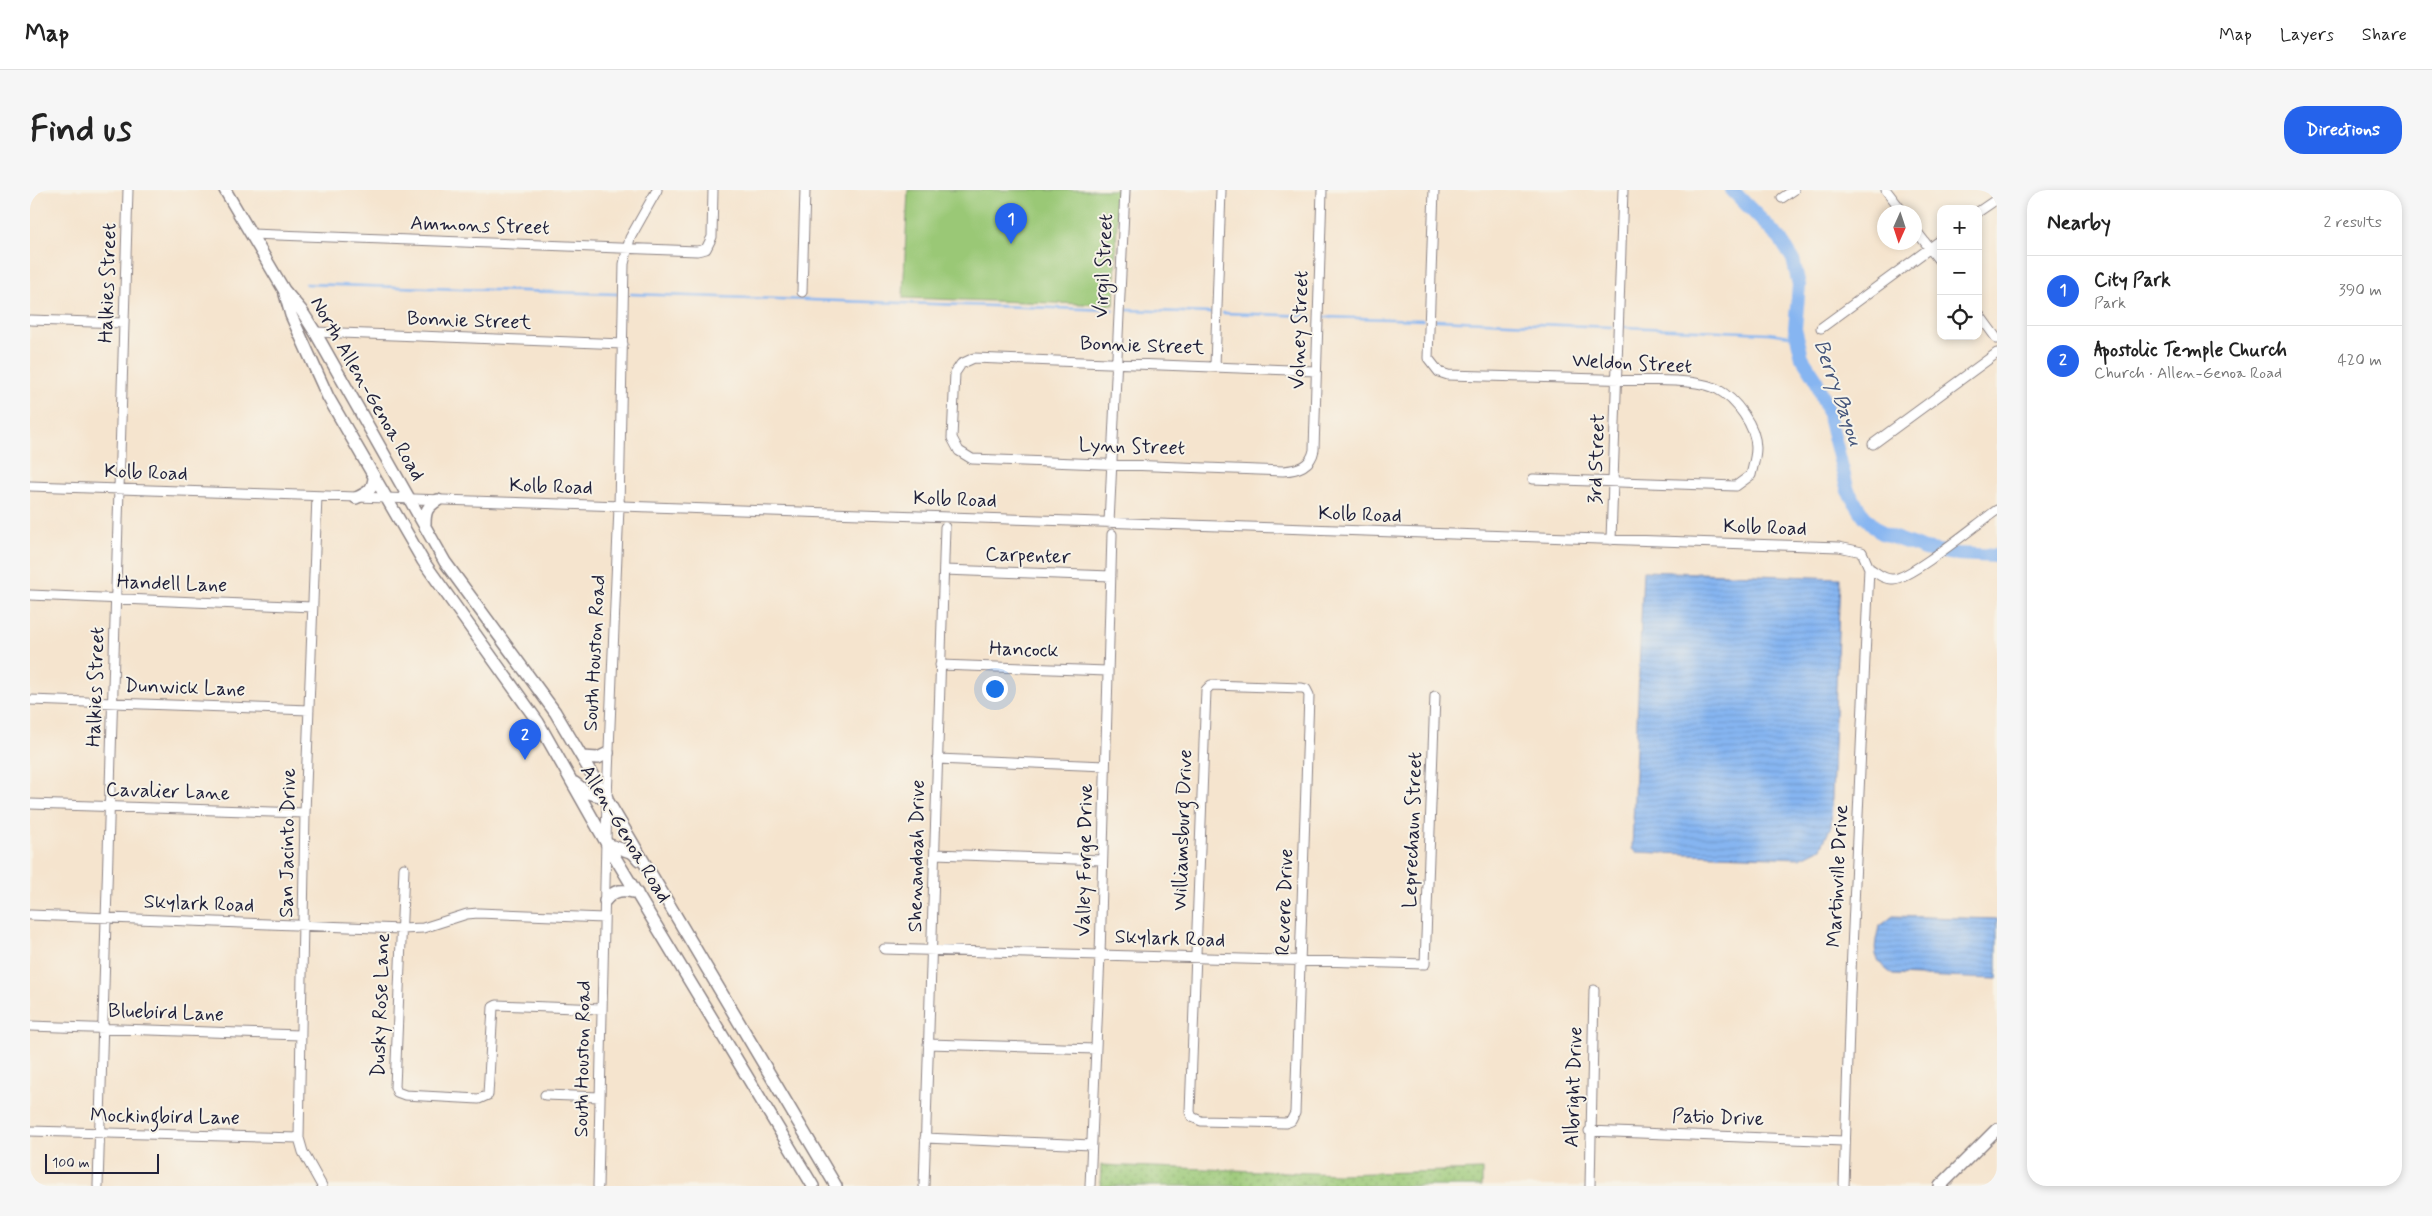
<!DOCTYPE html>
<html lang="en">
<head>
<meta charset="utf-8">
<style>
	:root { --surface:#fff; --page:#f6f6f6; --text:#222; --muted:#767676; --line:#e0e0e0; --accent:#2563eb }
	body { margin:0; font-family:Mynerve,sans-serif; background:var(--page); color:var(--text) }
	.controls { position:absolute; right:15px; top:15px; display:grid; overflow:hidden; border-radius:10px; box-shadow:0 2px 8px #0003 }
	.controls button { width:45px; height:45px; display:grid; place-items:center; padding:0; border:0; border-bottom:1px solid var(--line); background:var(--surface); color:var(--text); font:25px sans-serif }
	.compass { position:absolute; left:1847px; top:15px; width:45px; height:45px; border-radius:50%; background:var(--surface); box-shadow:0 2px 8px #0003; rotate:183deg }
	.scale { position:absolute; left:15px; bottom:12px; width:114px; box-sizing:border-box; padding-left:5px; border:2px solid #22223b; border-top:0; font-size:14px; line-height:18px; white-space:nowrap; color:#22223b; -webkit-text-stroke:4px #f7f3e8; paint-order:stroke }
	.you { position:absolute; left:964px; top:498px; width:18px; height:18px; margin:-12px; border:4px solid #fff; border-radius:50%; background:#1a73e8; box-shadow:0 0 0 8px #1a73e833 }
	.badge { display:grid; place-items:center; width:32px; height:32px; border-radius:50%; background:var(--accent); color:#fff; font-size:16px; font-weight:700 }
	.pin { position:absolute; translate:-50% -41px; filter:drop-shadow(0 1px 2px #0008) }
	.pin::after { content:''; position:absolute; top:26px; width:18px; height:15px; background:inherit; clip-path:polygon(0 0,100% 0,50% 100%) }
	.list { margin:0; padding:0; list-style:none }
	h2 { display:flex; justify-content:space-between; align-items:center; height:65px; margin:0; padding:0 20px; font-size:21px }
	h2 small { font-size:16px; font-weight:400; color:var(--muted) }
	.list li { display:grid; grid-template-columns:32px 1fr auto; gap:15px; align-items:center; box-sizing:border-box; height:70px; padding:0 20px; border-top:1px solid var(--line) }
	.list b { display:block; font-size:19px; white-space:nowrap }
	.list p { margin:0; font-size:16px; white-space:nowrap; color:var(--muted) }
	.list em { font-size:16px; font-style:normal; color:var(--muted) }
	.icon { flex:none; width:28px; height:28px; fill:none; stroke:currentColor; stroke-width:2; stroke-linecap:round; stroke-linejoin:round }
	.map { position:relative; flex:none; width:1967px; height:996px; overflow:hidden; border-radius:20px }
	header { display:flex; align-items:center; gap:30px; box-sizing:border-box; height:70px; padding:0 25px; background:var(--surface); border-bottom:1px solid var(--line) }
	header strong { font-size:24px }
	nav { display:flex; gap:28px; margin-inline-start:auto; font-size:18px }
	.intro { display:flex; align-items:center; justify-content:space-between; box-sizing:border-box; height:120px; padding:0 30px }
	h1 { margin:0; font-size:35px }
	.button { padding:12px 22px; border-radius:20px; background:var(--accent); color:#fff; font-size:18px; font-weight:700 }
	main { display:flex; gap:30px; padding:0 30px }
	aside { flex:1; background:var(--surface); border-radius:20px; box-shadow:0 2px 8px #0003 }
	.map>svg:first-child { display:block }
	.grass { fill:url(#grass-dots); stroke:#5e7558 }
	.park { fill:#9ac876; stroke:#5e7558 }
	.water { fill:url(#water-rules); stroke:#546c96 }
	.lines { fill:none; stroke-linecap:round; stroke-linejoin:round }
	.stream { stroke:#86b5f1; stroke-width:2.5 }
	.river { stroke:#86b5f1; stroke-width:14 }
	.minor-casing { stroke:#8c8384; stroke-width:11 }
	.major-casing { stroke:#8c8384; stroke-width:14 }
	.minor { stroke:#fff; stroke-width:9 }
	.major { stroke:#fff; stroke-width:11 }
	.labels { text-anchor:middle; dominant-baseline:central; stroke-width:4; stroke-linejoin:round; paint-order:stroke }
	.street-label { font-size:20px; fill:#22223b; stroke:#f7f3e8 }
	.water-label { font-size:21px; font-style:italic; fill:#45557b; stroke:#f7f3e8 }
</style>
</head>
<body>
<header>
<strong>Map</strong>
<nav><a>Map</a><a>Layers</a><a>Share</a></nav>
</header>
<div class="intro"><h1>Find us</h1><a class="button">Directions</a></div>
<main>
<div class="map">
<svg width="1967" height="996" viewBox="0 0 1967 996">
	<defs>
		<pattern id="grass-dots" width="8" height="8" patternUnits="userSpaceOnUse" patternTransform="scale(1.25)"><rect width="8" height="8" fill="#9ac876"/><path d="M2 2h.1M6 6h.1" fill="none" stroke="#7da262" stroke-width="1.8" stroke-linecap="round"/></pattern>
		<pattern id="water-rules" width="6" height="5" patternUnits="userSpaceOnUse" patternTransform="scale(1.25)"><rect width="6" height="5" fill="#86b5f1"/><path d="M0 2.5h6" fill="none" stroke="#739bd0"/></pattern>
	</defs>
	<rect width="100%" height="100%" fill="#f7f3e8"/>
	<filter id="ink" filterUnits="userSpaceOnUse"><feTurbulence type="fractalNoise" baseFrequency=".02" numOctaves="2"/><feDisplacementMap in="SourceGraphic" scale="10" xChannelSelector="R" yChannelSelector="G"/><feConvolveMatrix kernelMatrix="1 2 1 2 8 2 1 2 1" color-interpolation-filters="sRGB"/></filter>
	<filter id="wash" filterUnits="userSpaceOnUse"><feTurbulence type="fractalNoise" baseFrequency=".0096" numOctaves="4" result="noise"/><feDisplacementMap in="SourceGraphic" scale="20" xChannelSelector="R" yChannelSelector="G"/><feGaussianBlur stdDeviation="1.12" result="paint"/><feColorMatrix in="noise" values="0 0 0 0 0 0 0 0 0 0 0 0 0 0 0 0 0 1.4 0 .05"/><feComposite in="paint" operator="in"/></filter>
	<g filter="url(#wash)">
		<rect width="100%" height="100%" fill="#f5e4ce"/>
		<path class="grass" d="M 1071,975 L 1308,984 L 1452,980 L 1452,996 L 1070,996 Z"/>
		<path class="park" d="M 878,0 L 1088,0 L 1084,115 L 873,108 Z"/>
		<path class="water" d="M 1613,381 L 1810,388 L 1801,636 L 1791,658 L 1770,668 L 1605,662 L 1602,659 Z
			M 1863,726 L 1967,729 L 1967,789 L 1863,785 C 1842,769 1843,761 1849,737 Z"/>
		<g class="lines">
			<path class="stream" d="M 276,94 L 587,104
				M 601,104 L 1083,120
				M 1096,120 L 1181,123
				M 1193,123 L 1282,126
				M 1294,127 L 1393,130
				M 1406,130 L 1582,137
				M 1595,137 L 1738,143 L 1767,147"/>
			<path class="river" d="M 1702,0 L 1750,49 L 1763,69 L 1769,95 L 1765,138 L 1772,167 L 1785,187 L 1798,223 L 1818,301 L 1834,326 L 1851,343 L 1895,359 L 1926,364 L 1967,366"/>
		</g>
	</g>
	<g filter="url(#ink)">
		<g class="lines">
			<g class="minor-casing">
				<path id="minor" d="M 1404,0 L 1398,168 L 1409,182 L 1418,185 L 1645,191 C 1659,192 1674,193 1687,199 C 1706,209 1726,236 1726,258 C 1726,267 1723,276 1721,285 L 1706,296 L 1503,289
					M 1856,0 L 1873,22
					M 1752,8 L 1764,0
					M 1948,22 L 1967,9
					M 1884,38 L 1911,73
					M 221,44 L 667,61 L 676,59 L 682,47 L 683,0
					M 772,102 L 775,0
					M 1948,123 L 1967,149
					M 0,130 L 94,133
					M 1791,138 L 1911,50
					M 285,142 L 593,154
					M 1185,176 L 1191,0
					M 1286,181 L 944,168 L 931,174 L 925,183 L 922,248 L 929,261 L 942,269 L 1253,281 C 1268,280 1281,276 1284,260 L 1292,0
					M 1843,254 L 1967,163
					M 0,296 L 1809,357 L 1832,362 L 1839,378 L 1820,805 L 1814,996
					M 287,306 L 275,623 L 269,948 L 273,962 L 292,996
					M 1079,333 L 1095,0
					M 1581,350 L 1593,0
					M 1839,378 C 1847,383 1854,390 1863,389 C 1882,388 1948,333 1967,320
					M 914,380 L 1081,386
					M 0,405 L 282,417
					M 910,475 L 1077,481
					M 1181,495 L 1272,498 L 1276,499 L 1279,505 L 1265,923 L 1261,931 L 1256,933 L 1171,931 L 1162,927 L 1160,922 L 1176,500 Z
					M 0,510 L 279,520
					M 907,569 L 1075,576
					M 0,614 L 275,623
					M 905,664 L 1072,670
					M 374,678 L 365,897 L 367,902 L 375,905 L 449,909 L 458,905 L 463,817 L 467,815 L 572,819
					M 0,725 L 372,739 L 393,738 L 437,724 L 448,723 L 574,728
					M 854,759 L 1395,774 L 1405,506
					M 0,836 L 270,845
					M 898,854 L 1066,859
					M 515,905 L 570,907
					M 0,941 L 269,948
					M 1559,941 L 1814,951
					M 895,948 L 1062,955
					M 68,996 L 98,0
					M 568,996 L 577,608 L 589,317 L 594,74 L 600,48 L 627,0
					M 894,996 L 915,337
					M 1060,996 L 1070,765 L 1082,344
					M 1560,996 L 1564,800"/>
			</g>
			<g class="major-casing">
				<path id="major" d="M 195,0 L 254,100 L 271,120 L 285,142 L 415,372 L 525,522 L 806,996
					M 255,104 L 261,125 L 298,207 L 393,371 L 508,532 L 577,654 L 783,996
					M 326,308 C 337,303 343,300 344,288
					M 395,334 C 395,321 397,317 408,310
					M 552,567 L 568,568 L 578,563
					M 545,593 L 558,603 L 577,608
					M 577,654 L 603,663 L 609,670
					M 575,711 C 584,699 594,699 607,703
					M 1910,996 L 1967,939"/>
			</g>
			<use href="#minor" class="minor"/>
			<use href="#major" class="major"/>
		</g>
	</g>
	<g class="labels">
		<g class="street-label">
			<text transform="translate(450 36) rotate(2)">Ammons Street</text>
			<text transform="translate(1074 76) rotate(-87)">Virgil Street</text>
			<text transform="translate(78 93) rotate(-88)">Halkies Street</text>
			<text transform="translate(439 131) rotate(2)">Bonnie Street</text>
			<text transform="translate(1270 140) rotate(-88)">Volney Street</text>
			<text transform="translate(1112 156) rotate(2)">Bonnie Street</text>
			<text transform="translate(1602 174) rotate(3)">Weldon Street</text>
			<text transform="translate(337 199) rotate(60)">North Allen-Genoa Road</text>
			<text transform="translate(1102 257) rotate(2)">Lynn Street</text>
			<text transform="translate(1567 269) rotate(-88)">3rd Street</text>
			<text transform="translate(116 283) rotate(2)">Kolb Road</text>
			<text transform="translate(521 297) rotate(2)">Kolb Road</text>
			<text transform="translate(925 310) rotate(2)">Kolb Road</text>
			<text transform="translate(1330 325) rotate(2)">Kolb Road</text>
			<text transform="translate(1735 338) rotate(2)">Kolb Road</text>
			<text transform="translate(998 366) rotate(2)">Carpenter</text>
			<text transform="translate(142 394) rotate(2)">Handell Lane</text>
			<text transform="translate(994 460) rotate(2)">Hancock</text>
			<text transform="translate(565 463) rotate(-87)">South Houston Road</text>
			<text transform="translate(66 497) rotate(-88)">Halkies Street</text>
			<text transform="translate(155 498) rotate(2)">Dunwick Lane</text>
			<text transform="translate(138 602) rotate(2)">Cavalier Lane</text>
			<text transform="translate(1153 640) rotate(-88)">Williamsburg Drive</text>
			<text transform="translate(1383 640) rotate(-88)">Leprechaun Street</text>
			<text transform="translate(595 644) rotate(59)">Allen-Genoa Road</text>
			<text transform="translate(258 653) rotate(-89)">San Jacinto Drive</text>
			<text transform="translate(887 666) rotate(-89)">Shenandoah Drive</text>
			<text transform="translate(1055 670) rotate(-89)">Valley Forge Drive</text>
			<text transform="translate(1808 686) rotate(-87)">Martinville Drive</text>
			<text transform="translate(1255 712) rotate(-88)">Revere Drive</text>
			<text transform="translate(169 714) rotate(2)">Skylark Road</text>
			<text transform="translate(1140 749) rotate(2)">Skylark Road</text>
			<text transform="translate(351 815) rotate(-88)">Dusky Rose Lane</text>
			<text transform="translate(136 823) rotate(2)">Bluebird Lane</text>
			<text transform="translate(553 869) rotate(-89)">South Houston Road</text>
			<text transform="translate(1544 897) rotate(-88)">Albright Drive</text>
			<text transform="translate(135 927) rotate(1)">Mockingbird Lane</text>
			<text transform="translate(1688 928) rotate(2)">Patio Drive</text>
		</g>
		<g class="water-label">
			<text transform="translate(1808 203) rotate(71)">Berry Bayou</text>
		</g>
	</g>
</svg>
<div class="controls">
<button>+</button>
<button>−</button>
<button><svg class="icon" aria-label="locate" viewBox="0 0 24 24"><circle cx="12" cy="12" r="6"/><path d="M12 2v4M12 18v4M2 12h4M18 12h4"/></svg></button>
</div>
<svg class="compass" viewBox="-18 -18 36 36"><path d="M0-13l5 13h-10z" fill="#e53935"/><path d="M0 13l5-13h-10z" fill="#767676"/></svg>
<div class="scale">100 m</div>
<div class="you"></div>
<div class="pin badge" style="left:981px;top:54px">1</div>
<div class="pin badge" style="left:495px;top:570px">2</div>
</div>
<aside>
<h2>Nearby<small>2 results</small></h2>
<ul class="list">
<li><span class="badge">1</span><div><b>City Park</b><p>Park</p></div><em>390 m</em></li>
<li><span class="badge">2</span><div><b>Apostolic Temple Church</b><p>Church · Allen-Genoa Road</p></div><em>420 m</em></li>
</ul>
</aside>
</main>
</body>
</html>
